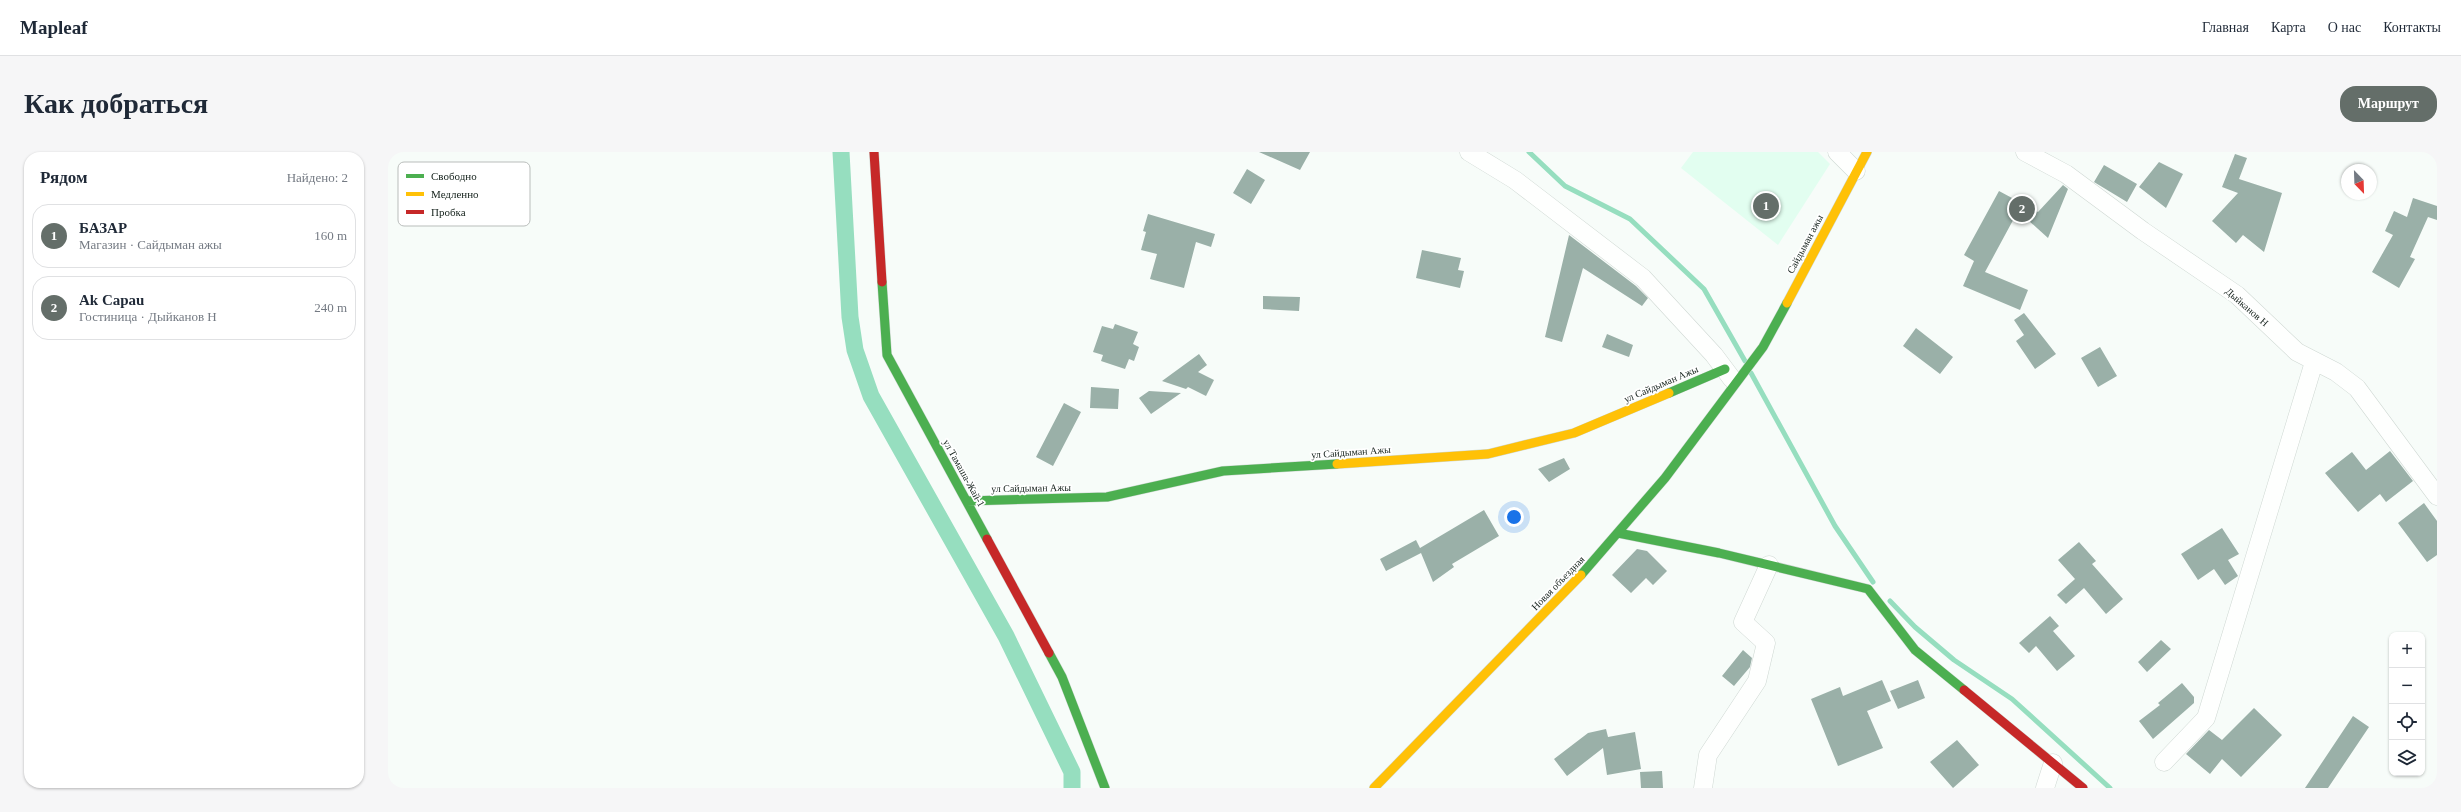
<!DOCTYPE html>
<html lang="ru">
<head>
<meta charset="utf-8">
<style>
	:root { --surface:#fff; --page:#f6f6f7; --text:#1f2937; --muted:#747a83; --line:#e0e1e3; --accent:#646e69 }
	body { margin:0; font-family:Georgia,serif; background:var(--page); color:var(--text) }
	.controls { position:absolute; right:12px; bottom:12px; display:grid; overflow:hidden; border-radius:8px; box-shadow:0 1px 3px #0004 }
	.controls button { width:36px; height:36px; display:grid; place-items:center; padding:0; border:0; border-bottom:1px solid var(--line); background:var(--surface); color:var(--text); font:20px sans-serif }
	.compass { position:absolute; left:1953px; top:12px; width:36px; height:36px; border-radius:50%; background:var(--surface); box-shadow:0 1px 3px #0004; rotate:157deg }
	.you { position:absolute; left:1126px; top:365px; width:14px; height:14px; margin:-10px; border:3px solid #fff; border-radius:50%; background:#1a73e8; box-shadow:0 0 0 6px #1a73e833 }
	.badge { display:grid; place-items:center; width:26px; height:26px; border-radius:50%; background:var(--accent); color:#fff; font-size:13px; font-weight:700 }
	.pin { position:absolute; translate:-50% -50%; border:2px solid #fff; box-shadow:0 1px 4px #0006 }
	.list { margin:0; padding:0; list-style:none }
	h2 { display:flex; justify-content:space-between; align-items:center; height:52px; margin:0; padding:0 16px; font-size:17px }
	h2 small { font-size:13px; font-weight:400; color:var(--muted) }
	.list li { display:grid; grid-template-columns:26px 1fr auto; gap:12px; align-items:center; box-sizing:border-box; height:64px; margin:0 8px 8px; padding:0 8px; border:1px solid var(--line); border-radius:16px }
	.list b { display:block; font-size:15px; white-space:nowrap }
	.list p { margin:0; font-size:13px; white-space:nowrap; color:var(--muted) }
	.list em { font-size:13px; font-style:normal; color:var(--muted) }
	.icon { flex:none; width:22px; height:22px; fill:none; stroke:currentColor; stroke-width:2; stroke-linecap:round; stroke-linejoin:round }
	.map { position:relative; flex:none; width:2049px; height:636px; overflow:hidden; border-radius:16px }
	header { display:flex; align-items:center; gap:24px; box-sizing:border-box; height:56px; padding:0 20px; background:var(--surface); border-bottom:1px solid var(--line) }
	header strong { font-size:19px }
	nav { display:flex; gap:22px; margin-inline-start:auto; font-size:14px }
	.intro { display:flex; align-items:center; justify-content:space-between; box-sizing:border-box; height:96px; padding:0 24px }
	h1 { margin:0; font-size:28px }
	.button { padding:10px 18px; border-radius:16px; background:var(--accent); color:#fff; font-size:14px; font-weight:700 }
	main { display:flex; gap:24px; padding:0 24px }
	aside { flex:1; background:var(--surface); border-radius:16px; box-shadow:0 1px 3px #0004 }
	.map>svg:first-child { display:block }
	.built { fill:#e2fef0 }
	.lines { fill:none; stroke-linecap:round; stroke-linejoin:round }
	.stream { stroke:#96debf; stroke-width:5 }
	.canal { stroke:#96debf; stroke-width:17 }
	.building { fill:#9ab0a8 }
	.street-casing { stroke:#cfd8d3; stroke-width:19 }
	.fast-casing { stroke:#cfd8d3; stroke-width:10 }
	.slow-casing { stroke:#cfd8d3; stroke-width:10 }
	.jam-casing { stroke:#cfd8d3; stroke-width:10 }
	.street { stroke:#fefffe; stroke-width:18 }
	.fast { stroke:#4caf50; stroke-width:9 }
	.slow { stroke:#ffc107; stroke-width:9 }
	.jam { stroke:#c62828; stroke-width:9 }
	.labels { text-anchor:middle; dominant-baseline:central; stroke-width:3.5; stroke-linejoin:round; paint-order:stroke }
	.street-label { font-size:10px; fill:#15221c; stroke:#fff }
	.key { fill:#fff; stroke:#b9bdbb; stroke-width:1 }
	.key-label { font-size:11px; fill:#15221c }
</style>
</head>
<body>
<header>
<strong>Mapleaf</strong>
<nav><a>Главная</a><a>Карта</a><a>О нас</a><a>Контакты</a></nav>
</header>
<div class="intro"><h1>Как добраться</h1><a class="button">Маршрут</a></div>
<main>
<aside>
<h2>Рядом<small>Найдено: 2</small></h2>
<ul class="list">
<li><span class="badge">1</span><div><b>БАЗАР</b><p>Магазин · Сайдыман ажы</p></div><em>160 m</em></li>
<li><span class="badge">2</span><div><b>Ak Capau</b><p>Гостиница · Дыйканов Н</p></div><em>240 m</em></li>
</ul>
</aside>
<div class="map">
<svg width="2049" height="636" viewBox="0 0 2049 636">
	<rect width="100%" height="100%" fill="#f7fcf9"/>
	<path class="built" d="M 1305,0 L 1430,0 L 1442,12 L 1390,93 L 1293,16 Z"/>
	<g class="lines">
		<path class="stream" d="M 1141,0 L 1177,34 L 1242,67 L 1316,137 L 1357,209
			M 1363,221 L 1447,374 L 1485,430
			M 1502,449 L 1527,475 L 1566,508 L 1624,547 L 1722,636"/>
		<path class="canal" d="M 453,0 L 462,165 L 467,198 L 483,244 L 618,484 L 684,620 L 684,636"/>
	</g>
	<path class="building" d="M 871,0 L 922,0 L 912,18 Z
		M 1847,2 L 1859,6 L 1851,27 L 1894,41 L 1876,100 L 1855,83 L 1848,91 L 1824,69 L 1850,41 L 1834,35 Z
		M 1771,10 L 1795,22 L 1778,56 L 1751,35 Z
		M 1716,13 L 1749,32 L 1739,50 L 1706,30 Z
		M 859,17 L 877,28 L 863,52 L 845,41 Z
		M 1675,33 L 1680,37 L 1660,86 L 1630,59 L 1597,120 L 1640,138 L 1632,158 L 1575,134 L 1586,109 L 1576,103 L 1611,39 L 1650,60 Z
		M 2025,46 L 2049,54 L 2049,68 L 2040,65 L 2022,105 L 2027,107 L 2011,136 L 1984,120 L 2005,83 L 1997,79 L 2006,59 L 2019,65 Z
		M 760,62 L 827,82 L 823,95 L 808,90 L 796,136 L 762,127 L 769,102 L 753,98 L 758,80 L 755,79 Z
		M 1181,83 L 1248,134 L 1260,146 L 1254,154 L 1195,116 L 1174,190 L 1157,185 Z
		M 1034,98 L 1073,106 L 1070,118 L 1076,119 L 1072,136 L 1028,126 Z
		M 875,144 L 912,145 L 911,159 L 875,157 Z
		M 1636,161 L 1668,202 L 1647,217 L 1628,189 L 1636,183 L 1626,168 Z
		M 727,172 L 750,180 L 745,192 L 751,195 L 746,209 L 741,207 L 737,217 L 713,209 L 715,203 L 705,200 L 714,174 L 725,177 Z
		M 1528,176 L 1565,205 L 1552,222 L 1515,194 Z
		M 1219,182 L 1245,193 L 1241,205 L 1214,195 Z
		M 1712,195 L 1729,224 L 1710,235 L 1693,206 Z
		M 811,202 L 819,213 L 810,220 L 826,228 L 818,244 L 800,235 L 798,237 L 774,229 Z
		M 703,235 L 731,237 L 730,257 L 702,256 Z
		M 761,239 L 793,241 L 763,262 L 751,246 Z
		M 676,251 L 693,260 L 665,314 L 648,305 Z
		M 2002,299 L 2025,329 L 1998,350 L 1992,342 L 1970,360 L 1937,321 L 1964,300 L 1978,318 Z
		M 1176,306 L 1182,317 L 1161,330 L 1150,317 Z
		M 2036,351 L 2049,369 L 2049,403 L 2039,410 L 2010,371 Z
		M 1096,358 L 1111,384 L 1064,412 L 1066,415 L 1045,430 L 1033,401 L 998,419 L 992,407 L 1028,388 L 1032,396 Z
		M 1834,376 L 1851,402 L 1840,408 L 1850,424 L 1837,433 L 1826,417 L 1810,428 L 1793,402 Z
		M 1691,390 L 1708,409 L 1704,412 L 1735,447 L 1718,462 L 1696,436 L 1678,452 L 1669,443 L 1687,427 L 1670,408 Z
		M 1249,397 L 1259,399 L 1279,419 L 1265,433 L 1258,426 L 1243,441 L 1224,423 Z
		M 1662,464 L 1671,474 L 1665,479 L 1687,504 L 1669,519 L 1648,494 L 1641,501 L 1631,491 Z
		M 1773,488 L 1783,497 L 1759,520 L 1750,510 Z
		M 1355,498 L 1364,506 L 1362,515 L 1346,534 L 1334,524 Z
		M 1494,528 L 1503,549 L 1479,559 L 1495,596 L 1450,614 L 1423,547 L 1452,535 L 1455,544 Z
		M 1530,528 L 1537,546 L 1510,557 L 1502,539 Z
		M 1794,531 L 1806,545 L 1806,551 L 1765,587 L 1751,569 L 1772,553 L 1770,551 Z
		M 1866,556 L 1894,583 L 1853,625 L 1834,607 L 1822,622 L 1798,602 L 1821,578 L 1834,588 Z
		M 1965,564 L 1981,575 L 1940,636 L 1917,636 Z
		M 1218,577 L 1220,585 L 1247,580 L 1253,617 L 1219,623 L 1215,596 L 1179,624 L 1166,607 L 1200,581 Z
		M 1569,588 L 1591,613 L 1565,636 L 1542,610 Z
		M 1274,619 L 1275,636 L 1253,636 L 1252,620 Z"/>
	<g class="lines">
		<g class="street-casing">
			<path id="street" d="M 1081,0 L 1127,28 L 1255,126 L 1326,203 L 1344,227
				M 1449,0 L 1468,19
				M 1637,0 L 1678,22 L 1755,79 L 1849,143 L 1909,200 L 1948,220 L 1969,236 L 2049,344
				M 1776,610 L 1818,566 L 1926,210
				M 1315,636 L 1320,603 L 1369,529 L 1378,491 L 1355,470 L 1381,413
				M 1657,636 L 1665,611"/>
		</g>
		<g class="fast-casing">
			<path id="fast" d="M 494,130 L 499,203 L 599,387
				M 1281,241 L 1337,217
				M 579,349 L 719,345 L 835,319 L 949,312
				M 1230,381 L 1331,401 L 1480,437 L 1527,498 L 1576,538
				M 1193,423 L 1277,326 L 1375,195 L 1399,151
				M 661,501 L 674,525 L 717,636"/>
		</g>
		<g class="slow-casing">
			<path id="slow" d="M 1399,151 L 1479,0
				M 949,312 L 1100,302 L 1186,281 L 1281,241
				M 986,636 L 1193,423"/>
		</g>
		<g class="jam-casing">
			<path id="jam" d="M 486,0 L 494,130
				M 599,387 L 661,501
				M 1576,538 L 1695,636"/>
		</g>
		<use href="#street" class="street"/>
		<use href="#fast" class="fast"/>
		<use href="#slow" class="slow"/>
		<use href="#jam" class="jam"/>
	</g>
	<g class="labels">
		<g class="street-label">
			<text transform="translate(1417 92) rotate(-62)">Сайдыман ажы</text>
			<text transform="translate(1859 155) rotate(41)">Дыйканов Н</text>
			<text transform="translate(1273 232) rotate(-23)">ул Сайдыман Ажы</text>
			<text transform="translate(963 300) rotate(-4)">ул Сайдыман Ажы</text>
			<text transform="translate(576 321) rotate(61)">ул Тамаша-Жай-1</text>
			<text transform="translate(643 336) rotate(-1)">ул Сайдыман Ажы</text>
			<text transform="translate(1170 431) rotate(-46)">Новая объездная</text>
		</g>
	</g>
	<rect x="10" y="10" width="132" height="64" rx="6" class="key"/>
	<rect x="18" y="22" width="18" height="4" fill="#4caf50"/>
	<rect x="18" y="40" width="18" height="4" fill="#ffc107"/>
	<rect x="18" y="58" width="18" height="4" fill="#c62828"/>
	<g class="key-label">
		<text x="43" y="28">Свободно</text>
		<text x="43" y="46">Медленно</text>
		<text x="43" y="64">Пробка</text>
	</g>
</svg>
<div class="controls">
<button>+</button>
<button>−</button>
<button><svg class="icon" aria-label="locate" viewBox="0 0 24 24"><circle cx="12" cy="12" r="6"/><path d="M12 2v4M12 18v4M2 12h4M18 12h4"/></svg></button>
<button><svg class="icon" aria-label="layers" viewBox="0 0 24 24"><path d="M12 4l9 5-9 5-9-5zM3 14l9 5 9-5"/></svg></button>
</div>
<svg class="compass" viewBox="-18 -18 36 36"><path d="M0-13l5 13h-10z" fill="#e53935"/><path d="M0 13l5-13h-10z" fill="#747a83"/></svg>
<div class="you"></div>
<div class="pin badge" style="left:1378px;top:54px">1</div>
<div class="pin badge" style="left:1634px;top:57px">2</div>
</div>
</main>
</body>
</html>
